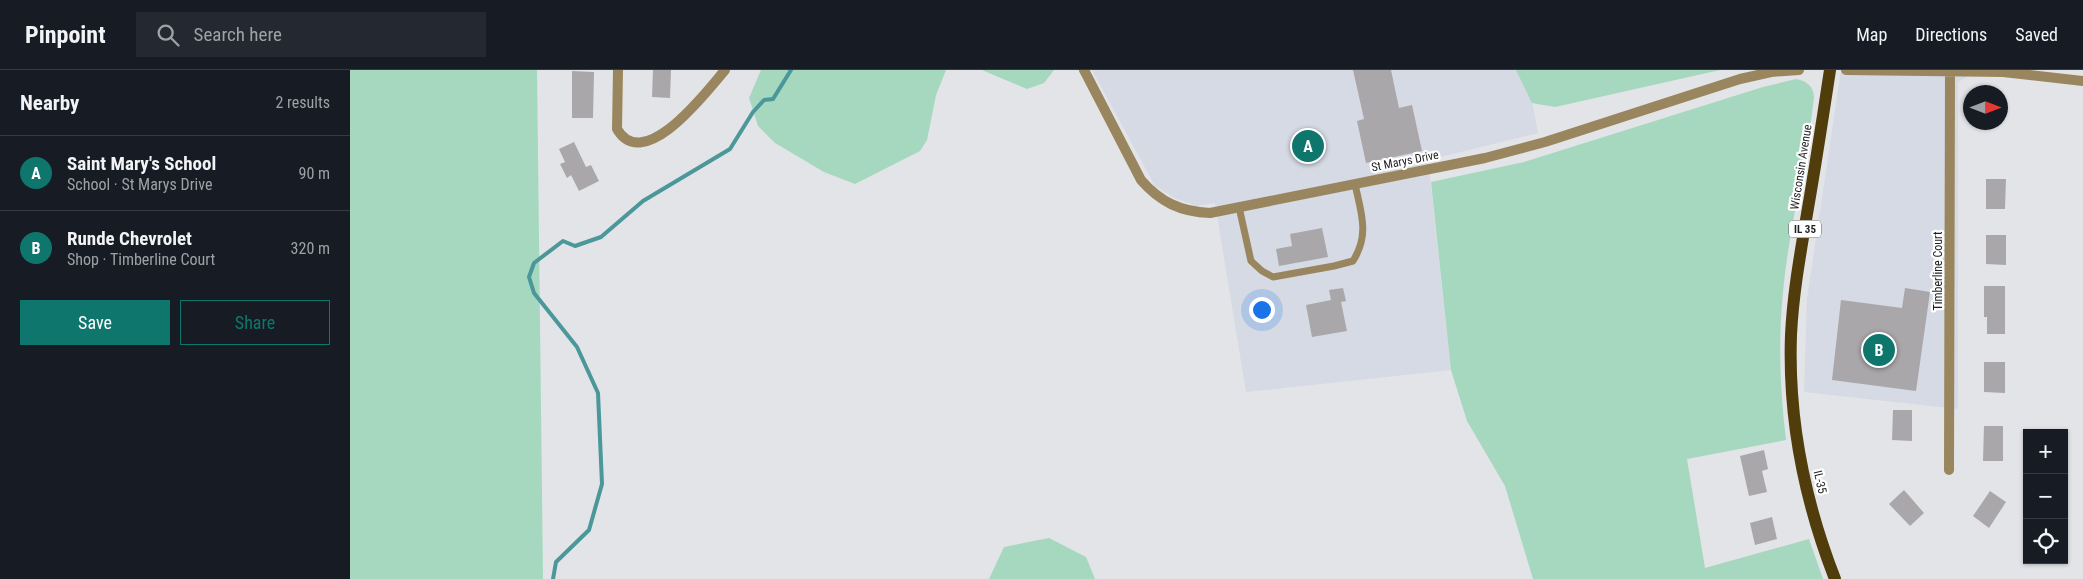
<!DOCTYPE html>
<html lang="en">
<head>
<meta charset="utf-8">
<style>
	:root { --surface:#171b24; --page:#242831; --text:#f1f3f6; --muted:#9ea1a6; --line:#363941; --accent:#0f766e }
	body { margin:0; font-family:"Roboto Condensed",sans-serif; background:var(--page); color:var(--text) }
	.controls { position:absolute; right:15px; bottom:15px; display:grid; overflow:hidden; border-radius:0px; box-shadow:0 1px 4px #0004 }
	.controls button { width:45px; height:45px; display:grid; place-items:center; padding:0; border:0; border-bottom:1px solid var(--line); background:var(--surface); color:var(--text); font:25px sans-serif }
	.compass { position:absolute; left:1613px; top:15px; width:45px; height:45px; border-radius:50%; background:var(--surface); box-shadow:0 1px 4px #0004; rotate:90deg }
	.you { position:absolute; left:911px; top:239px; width:18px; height:18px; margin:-12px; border:4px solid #fff; border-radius:50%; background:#1a73e8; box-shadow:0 0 0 8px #1a73e833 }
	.badge { display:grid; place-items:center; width:32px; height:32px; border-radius:50%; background:var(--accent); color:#fff; font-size:16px; font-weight:700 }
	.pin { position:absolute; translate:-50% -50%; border:2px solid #fff; box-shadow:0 1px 5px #0006 }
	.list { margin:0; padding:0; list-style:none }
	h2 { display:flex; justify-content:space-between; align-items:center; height:65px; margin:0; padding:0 20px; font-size:21px }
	h2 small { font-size:16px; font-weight:400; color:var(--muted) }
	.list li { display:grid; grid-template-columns:32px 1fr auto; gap:15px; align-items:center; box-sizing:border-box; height:75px; padding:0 20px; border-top:1px solid var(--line) }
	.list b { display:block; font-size:19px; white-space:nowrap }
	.list p { margin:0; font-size:16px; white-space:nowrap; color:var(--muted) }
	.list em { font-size:16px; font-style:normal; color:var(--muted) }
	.actions { display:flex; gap:10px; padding:15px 20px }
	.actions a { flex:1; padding:11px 0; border:1px solid var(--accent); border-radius:0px; text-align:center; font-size:18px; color:var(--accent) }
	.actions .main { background:var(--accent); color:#fff }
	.icon { flex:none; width:28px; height:28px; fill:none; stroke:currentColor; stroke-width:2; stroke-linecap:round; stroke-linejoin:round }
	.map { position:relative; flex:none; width:1733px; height:509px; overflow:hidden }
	header { display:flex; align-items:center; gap:30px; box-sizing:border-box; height:70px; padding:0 25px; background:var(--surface); border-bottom:1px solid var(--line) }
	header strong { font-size:24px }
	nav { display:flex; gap:28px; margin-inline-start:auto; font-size:18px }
	.search { width:350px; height:45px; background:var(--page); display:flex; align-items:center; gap:12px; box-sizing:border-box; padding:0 18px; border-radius:0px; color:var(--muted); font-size:19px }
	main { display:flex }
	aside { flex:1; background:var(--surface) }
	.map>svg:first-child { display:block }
	.built { fill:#d5dae4 }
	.green { fill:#a5d8be }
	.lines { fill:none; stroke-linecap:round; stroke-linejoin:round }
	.stream { stroke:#4b979a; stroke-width:4 }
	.building { fill:#a9a7aa }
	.service { stroke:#9a865e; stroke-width:7 }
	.minor { stroke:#9a865e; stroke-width:10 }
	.primary { stroke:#513c0c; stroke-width:12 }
	.labels { text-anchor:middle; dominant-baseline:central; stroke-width:4.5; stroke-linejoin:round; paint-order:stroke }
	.shield { fill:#fff; stroke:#626263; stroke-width:1 }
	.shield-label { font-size:11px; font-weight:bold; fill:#1e1f20 }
	.street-label { font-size:12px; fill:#1e1f20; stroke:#fff }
</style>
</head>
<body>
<header>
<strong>Pinpoint</strong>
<div class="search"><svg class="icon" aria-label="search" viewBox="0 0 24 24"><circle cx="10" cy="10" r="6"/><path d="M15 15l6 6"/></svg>Search here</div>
<nav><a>Map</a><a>Directions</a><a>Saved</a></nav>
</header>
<main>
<aside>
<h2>Nearby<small>2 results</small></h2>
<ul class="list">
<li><span class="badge">A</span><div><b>Saint Mary's School</b><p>School · St Marys Drive</p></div><em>90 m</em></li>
<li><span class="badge">B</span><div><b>Runde Chevrolet</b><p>Shop · Timberline Court</p></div><em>320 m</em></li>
</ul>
<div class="actions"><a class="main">Save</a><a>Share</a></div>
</aside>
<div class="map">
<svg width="1733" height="509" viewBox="0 0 1733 509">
	<rect width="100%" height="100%" fill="#e2e4e7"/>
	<path class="built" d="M 742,0 L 1176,0 L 1188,63 L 1078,90 L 1101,300 L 896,322 L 865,133 L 846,136 L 825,128 L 805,116 Z
		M 1491,0 L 1629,0 L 1608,12 L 1608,339 L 1454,322 L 1457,229 Z"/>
	<path class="green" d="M 0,0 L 187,0 L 193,509 L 0,509 Z
		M 411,0 L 596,0 L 586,25 L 577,70 L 570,81 L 505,114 L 474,102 L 425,73 L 408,56 L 399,28 Z
		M 632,0 L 704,0 L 694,13 L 677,19 Z
		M 1166,0 L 1370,0 L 1205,37 L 1182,33 Z
		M 1446,9 C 1457,11 1463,16 1464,27 C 1457,92 1439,156 1433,222 C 1428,272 1430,320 1436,370 L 1337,389 L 1355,498 L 1459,469 L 1473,509 L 1183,509 L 1155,416 L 1117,351 L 1101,300 L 1081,112 L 1174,92 L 1413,17 Z
		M 699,468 L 736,487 L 745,509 L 639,509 L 654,477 Z"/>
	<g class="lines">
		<path class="stream" d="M 203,509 L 206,492 L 239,460 L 252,414 L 248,323 L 227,277 L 184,223 L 179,207 L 184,193 L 213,171 L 225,176 L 251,167 L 293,131 L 380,79 L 403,42 L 414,30 L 423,29 L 441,0"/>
	</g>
	<path class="building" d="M 303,0 L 321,0 L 320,28 L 302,27 Z
		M 1003,0 L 1041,0 L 1049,38 L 1062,35 L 1072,81 L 1016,93 L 1007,51 L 1014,49 Z
		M 222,1 L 244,2 L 243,48 L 222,48 Z
		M 224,72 L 236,97 L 241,95 L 249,111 L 229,121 L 221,105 L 217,108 L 210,94 L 215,92 L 209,79 Z
		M 1636,109 L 1656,109 L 1655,139 L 1636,139 Z
		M 972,158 L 978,187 L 929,196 L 926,179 L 942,176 L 940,164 Z
		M 1636,165 L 1656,165 L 1656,195 L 1636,194 Z
		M 1634,216 L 1655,216 L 1655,264 L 1637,264 L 1637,247 L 1634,247 Z
		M 993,218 L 996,231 L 991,232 L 997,261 L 962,267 L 956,235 L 981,230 L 979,220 Z
		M 1555,218 L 1580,222 L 1566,321 L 1482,310 L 1491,230 L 1552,238 Z
		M 1634,292 L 1655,292 L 1655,323 L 1634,322 Z
		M 1543,340 L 1562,340 L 1562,371 L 1542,370 Z
		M 1634,356 L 1653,356 L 1653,391 L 1633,391 Z
		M 1414,380 L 1418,399 L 1412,401 L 1417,422 L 1399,426 L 1390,386 Z
		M 1554,420 L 1574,443 L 1560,456 L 1539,434 Z
		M 1640,421 L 1656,432 L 1639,458 L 1623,446 Z
		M 1422,447 L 1427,469 L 1405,475 L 1400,453 Z"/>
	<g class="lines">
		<path class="service" d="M 889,137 L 901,191 L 912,201 L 923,207 L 984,196 L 1003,191 C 1020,164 1011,143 1005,114"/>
		<path class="minor" d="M 268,0 L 267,59 C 294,105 357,21 375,0
			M 734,0 L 791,110 C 810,132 831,142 860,143 L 1135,88 L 1195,72 L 1390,9 L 1421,2 L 1449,0
			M 1496,0 L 1653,2 L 1733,11
			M 1599,400 L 1600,2"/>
		<path class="primary" d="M 1480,0 C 1473,46 1466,92 1458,138 C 1451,180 1443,222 1441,265 C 1438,348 1455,432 1485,509"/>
	</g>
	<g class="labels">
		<rect class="shield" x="1439" y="150.5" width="32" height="17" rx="4"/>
		<g class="shield-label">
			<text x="1455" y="159">IL 35</text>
		</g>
		<g class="street-label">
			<text transform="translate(1055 91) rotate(-11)">St Marys Drive</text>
			<text transform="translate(1451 97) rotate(-81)">Wisconsin Avenue</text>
			<text transform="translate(1588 201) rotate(-90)">Timberline Court</text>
			<text transform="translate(1470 412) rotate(77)">IL-35</text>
		</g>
	</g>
</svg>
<div class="controls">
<button>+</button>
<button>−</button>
<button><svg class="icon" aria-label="locate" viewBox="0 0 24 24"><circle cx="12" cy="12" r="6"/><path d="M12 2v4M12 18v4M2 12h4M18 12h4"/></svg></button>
</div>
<svg class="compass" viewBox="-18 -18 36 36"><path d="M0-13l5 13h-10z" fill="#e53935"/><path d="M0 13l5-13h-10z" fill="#9ea1a6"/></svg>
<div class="you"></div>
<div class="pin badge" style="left:958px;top:76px">A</div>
<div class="pin badge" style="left:1529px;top:280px">B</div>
</div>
</main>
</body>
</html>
